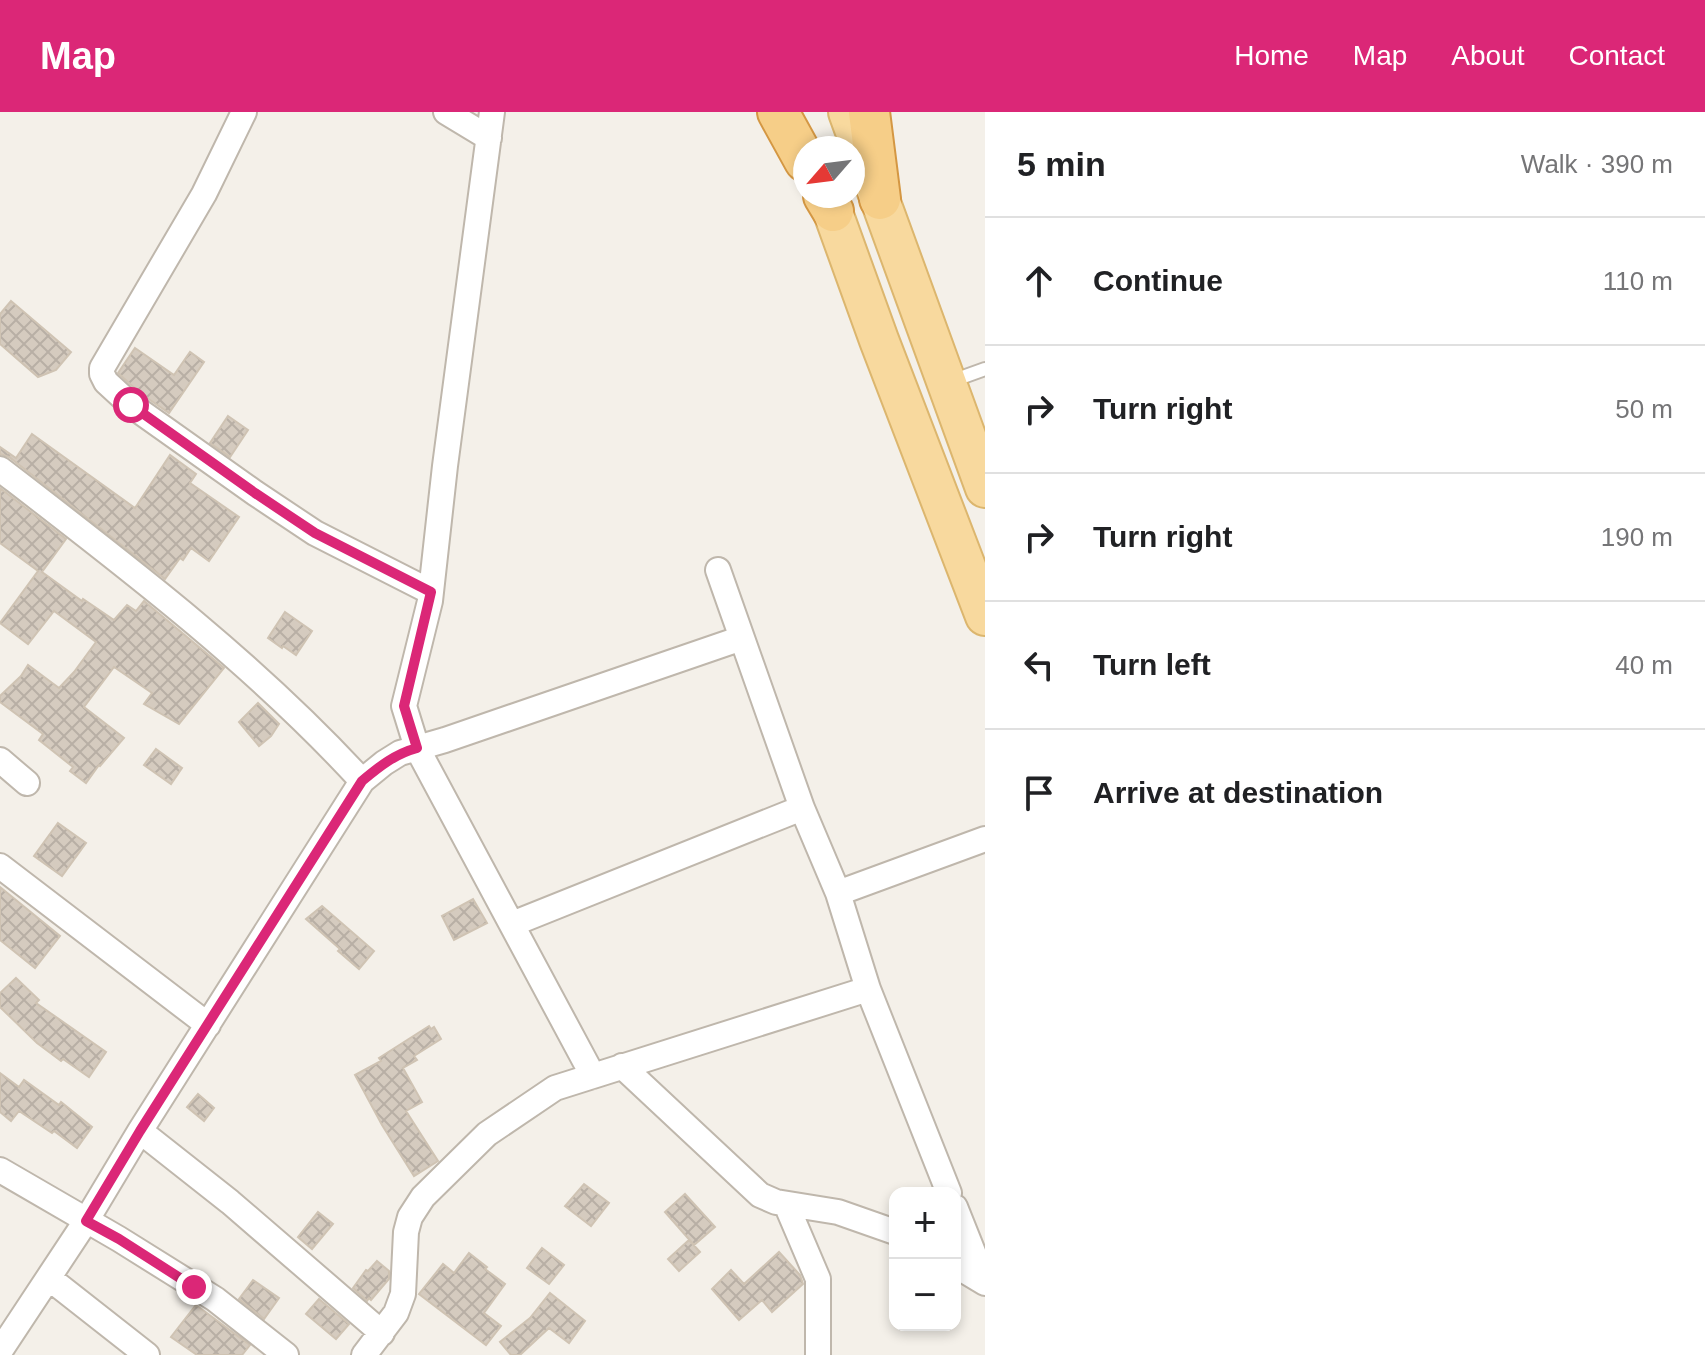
<!DOCTYPE html>
<html lang="en">
<head>
<meta charset="utf-8">
<style>
	:root { --surface:#fff; --page:#f2f2f2; --text:#202124; --muted:#757577; --line:#e0e0e0; --accent:#db2777 }
	body { margin:0; font-family:Helvetica,sans-serif; background:var(--page); color:var(--text) }
	.controls { position:absolute; right:24px; bottom:24px; display:grid; overflow:hidden; border-radius:16px; box-shadow:0 4px 12px #0003 }
	.controls button { width:72px; height:72px; display:grid; place-items:center; padding:0; border:0; border-bottom:2px solid var(--line); background:var(--surface); color:var(--text); font:40px sans-serif }
	.compass { position:absolute; left:793px; top:24px; width:72px; height:72px; border-radius:50%; background:var(--surface); box-shadow:0 4px 12px #0003; rotate:242deg }
	.stop { position:absolute; width:24px; height:24px; margin:-18px; border:6px solid #db2777; border-radius:50%; background:#fff }
	.stop.end { background:#db2777; border-color:#fff; box-shadow:0 2px 8px #0008 }
	.list { margin:0; padding:0; list-style:none }
	h2 { display:flex; justify-content:space-between; align-items:center; height:104px; margin:0; padding:0 32px; font-size:34px }
	h2 small { font-size:26px; font-weight:400; color:var(--muted) }
	.list li { display:grid; grid-template-columns:52px 1fr auto; gap:24px; align-items:center; box-sizing:border-box; height:128px; padding:0 32px; border-top:2px solid var(--line) }
	.list b { display:block; font-size:30px; white-space:nowrap }
	.list em { font-size:26px; font-style:normal; color:var(--muted) }
	.icon { flex:none; width:44px; height:44px; fill:none; stroke:currentColor; stroke-width:2; stroke-linecap:round; stroke-linejoin:round }
	.map { position:relative; flex:none; width:985px; height:1243px; overflow:hidden }
	header { display:flex; align-items:center; gap:48px; box-sizing:border-box; height:112px; padding:0 40px; background:var(--accent); color:#fff }
	header strong { font-size:38px }
	nav { display:flex; gap:44px; margin-inline-start:auto; font-size:28px }
	main { display:flex }
	aside { flex:1; background:var(--surface) }
	.map>svg:first-child { display:block }
	.building { fill:url(#building-cross-hatch); stroke:#cfc3b3; stroke-width:2 }
	.lines { fill:none; stroke-linecap:round; stroke-linejoin:round }
	.service-casing { stroke:#bfb7ac; stroke-width:16 }
	.minor-casing { stroke:#bfb7ac; stroke-width:28 }
	.primary-casing { stroke:#dcb66e; stroke-width:42 }
	.trunk-casing { stroke:#d49743; stroke-width:44 }
	.service { stroke:#fff; stroke-width:12 }
	.minor { stroke:#fff; stroke-width:24 }
	.primary { stroke:#f8d99e; stroke-width:38 }
	.trunk { stroke:#f6ce88; stroke-width:40 }
	.route { stroke:#db2777; stroke-width:10 }
</style>
</head>
<body>
<header>
<strong>Map</strong>
<nav><a>Home</a><a>Map</a><a>About</a><a>Contact</a></nav>
</header>
<main>
<div class="map">
<svg width="985" height="1243" viewBox="0 0 985 1243">
	<defs>
		<pattern id="building-cross-hatch" width="8" height="8" patternUnits="userSpaceOnUse" patternTransform="scale(2)"><rect width="8" height="8" fill="#d5cbbf"/><path d="M0 0l8 8M0 8l8-8" fill="none" stroke="#b8afa5"/></pattern>
	</defs>
	<rect width="100%" height="100%" fill="#f4f0e9"/>
	<path class="building" d="M 11,189 L 71,240 L 56,258 L 38,265 L 0,232 L 0,202 Z
		M 135,236 L 174,263 L 190,240 L 204,250 L 169,301 L 140,281 L 118,261 Z
		M 228,304 L 248,318 L 230,345 L 210,331 Z
		M 32,322 L 135,396 L 170,343 L 196,362 L 190,371 L 239,405 L 209,449 L 191,436 L 183,448 L 180,446 L 165,467 L 9,345 L 0,342 L 0,335 L 16,346 Z
		M 0,376 L 66,427 L 42,460 L 82,489 L 83,487 L 114,508 L 127,493 L 136,499 L 144,489 L 224,556 L 179,612 L 144,592 L 152,581 L 114,555 L 84,595 L 124,626 L 100,654 L 99,653 L 86,671 L 70,659 L 73,655 L 39,628 L 43,622 L 0,590 L 0,584 L 21,564 L 28,553 L 59,576 L 74,560 L 96,530 L 54,499 L 28,532 L 0,511 L 38,459 L 0,431 Z
		M 285,500 L 312,519 L 296,543 L 283,534 L 282,536 L 268,526 Z
		M 258,591 L 279,612 L 271,624 L 259,634 L 239,610 Z
		M 156,637 L 182,656 L 171,672 L 144,653 Z
		M 58,711 L 86,731 L 62,764 L 34,744 Z
		M 0,775 L 60,824 L 35,856 L 0,828 Z
		M 473,787 L 487,811 L 454,828 L 442,804 Z
		M 322,794 L 374,839 L 359,857 L 338,839 L 340,837 L 306,807 Z
		M 16,866 L 39,888 L 36,891 L 106,940 L 89,965 L 63,947 L 61,949 L 37,931 L 0,895 L 0,881 Z
		M 429,914 L 431,917 L 434,915 L 441,927 L 414,944 L 417,948 L 403,956 L 422,990 L 406,999 L 438,1049 L 414,1064 L 382,1013 L 355,963 L 381,949 L 379,946 Z
		M 0,961 L 19,975 L 24,968 L 59,993 L 61,990 L 92,1015 L 77,1036 L 54,1019 L 52,1021 L 19,999 L 11,1009 L 0,1000 Z
		M 198,982 L 214,996 L 204,1009 L 187,995 Z
		M 584,1072 L 609,1091 L 591,1114 L 565,1094 Z
		M 685,1082 L 715,1115 L 694,1133 L 665,1100 Z
		M 318,1100 L 333,1112 L 312,1137 L 298,1125 Z
		M 689,1128 L 700,1140 L 679,1159 L 668,1147 Z
		M 542,1136 L 564,1153 L 549,1172 L 527,1156 Z
		M 779,1140 L 800,1163 L 803,1172 L 772,1200 L 762,1188 L 739,1208 L 712,1177 L 731,1158 L 744,1172 Z
		M 469,1141 L 487,1155 L 485,1157 L 505,1172 L 484,1201 L 501,1214 L 486,1233 L 419,1182 L 443,1152 L 454,1161 Z
		M 377,1149 L 389,1159 L 389,1167 L 371,1188 L 369,1186 L 367,1189 L 353,1176 L 366,1158 L 368,1159 Z
		M 253,1168 L 279,1186 L 264,1207 L 239,1187 Z
		M 550,1181 L 585,1209 L 569,1231 L 549,1216 L 520,1243 L 511,1243 L 500,1230 L 530,1206 Z
		M 319,1187 L 349,1212 L 336,1227 L 306,1202 Z
		M 196,1193 L 250,1233 L 242,1243 L 197,1243 L 171,1225 Z"/>
	<g class="lines">
		<g class="service-casing">
			<path id="service" d="M 949,270 L 985,257"/>
		</g>
		<g class="minor-casing">
			<path id="minor" d="M 244,0 L 204,82 L 102,256 L 102,262 L 106,270 L 131,293 L 255,381 L 315,421 L 431,480
				M 446,0 L 489,26
				M 492,0 L 445,354 L 430,489 L 404,594 L 417,636 L 593,964
				M 0,357 C 126,454 254,551 362,669
				M 718,458 L 802,696 L 838,781 L 868,877 L 949,1081
				M 0,648 L 27,671
				M 0,754 L 208,913
				M 838,781 L 985,727
				M 512,812 L 802,696
				M 622,954 L 760,1083 L 776,1090 L 838,1100 L 895,1120
				M 140,1019 L 230,1090 L 382,1221
				M 0,1058 L 119,1127 L 215,1187 L 286,1243
				M 786,1092 L 818,1167 L 818,1243
				M 955,1095 L 985,1170
				M 955,1153 L 985,1171
				M 49,1166 L 147,1243
				M 0,1239 L 86,1109 L 140,1019 L 362,669 L 384,651 L 400,641 L 445,628 L 742,526
				M 364,1243 L 396,1201 L 403,1182 L 406,1120 L 410,1105 L 423,1085 L 487,1022 L 555,976 L 868,877"/>
		</g>
		<g class="primary-casing">
			<path id="primary" d="M 848,0 L 985,376
				M 827,84 L 879,228 L 985,504"/>
		</g>
		<g class="trunk-casing">
			<path id="trunk" d="M 778,0 L 805,49
				M 869,0 L 880,87
				M 824,84 L 833,99"/>
		</g>
		<use href="#service" class="service"/>
		<use href="#minor" class="minor"/>
		<use href="#primary" class="primary"/>
		<use href="#trunk" class="trunk"/>
	</g>
	<g class="lines">
		<path class="route" d="M 131,293 L 255,381 L 315,421 L 431,480 L 404,594 L 417,636 C 395,642 380,654 362,669 L 140,1019 L 86,1109 L 119,1127 L 194,1175"/>
	</g>
</svg>
<div class="controls">
<button>+</button>
<button>−</button>
</div>
<svg class="compass" viewBox="-18 -18 36 36"><path d="M0-13l5 13h-10z" fill="#e53935"/><path d="M0 13l5-13h-10z" fill="#757577"/></svg>
<div class="stop" style="left:131px;top:293px"></div>
<div class="stop end" style="left:194px;top:1175px"></div>
</div>
<aside>
<h2>5 min<small>Walk · 390 m</small></h2>
<ul class="list">
<li><svg class="icon" aria-label="ahead" viewBox="0 0 24 24"><path d="M12 20V5M6 11l6-6 6 6"/></svg><div><b>Continue</b></div><em>110 m</em></li>
<li><svg class="icon" aria-label="right" viewBox="0 0 24 24"><path d="M7 20v-9h11M14 6l5 5-5 5"/></svg><div><b>Turn right</b></div><em>50 m</em></li>
<li><svg class="icon" aria-label="right" viewBox="0 0 24 24"><path d="M7 20v-9h11M14 6l5 5-5 5"/></svg><div><b>Turn right</b></div><em>190 m</em></li>
<li><svg class="icon" aria-label="left" viewBox="0 0 24 24"><path d="M17 20v-9H6M10 6l-5 5 5 5"/></svg><div><b>Turn left</b></div><em>40 m</em></li>
<li><svg class="icon" aria-label="arrive" viewBox="0 0 24 24"><path d="M6 21V4h12l-3 4 3 4H6"/></svg><div><b>Arrive at destination</b></div></li>
</ul>
</aside>
</main>
</body>
</html>
